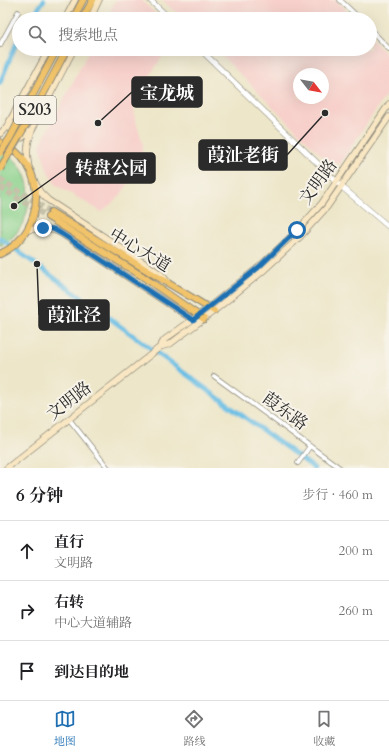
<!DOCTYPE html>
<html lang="zh">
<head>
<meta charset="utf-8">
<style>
	:root { --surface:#fff; --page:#f6f6f6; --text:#202124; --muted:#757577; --line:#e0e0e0; --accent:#1f6fb2 }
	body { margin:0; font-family:Cardo,"Noto Serif SC",serif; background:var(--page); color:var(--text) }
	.compass { position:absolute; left:293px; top:68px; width:36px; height:36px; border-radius:50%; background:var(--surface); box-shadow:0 4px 16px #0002; rotate:121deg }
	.stop { position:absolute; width:12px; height:12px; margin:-9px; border:3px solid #1f6fb2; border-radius:50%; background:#fff }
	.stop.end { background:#1f6fb2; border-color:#fff; box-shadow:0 1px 4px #0008 }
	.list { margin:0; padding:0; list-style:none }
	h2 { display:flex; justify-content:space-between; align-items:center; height:52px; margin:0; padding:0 16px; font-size:17px }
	h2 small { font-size:13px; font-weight:400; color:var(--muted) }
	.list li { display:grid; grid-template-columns:26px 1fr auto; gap:12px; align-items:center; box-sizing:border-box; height:60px; padding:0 16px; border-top:1px solid var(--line) }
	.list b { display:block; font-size:15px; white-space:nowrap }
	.list p { margin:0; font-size:13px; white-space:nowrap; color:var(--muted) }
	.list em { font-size:13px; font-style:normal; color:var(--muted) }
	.icon { flex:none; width:22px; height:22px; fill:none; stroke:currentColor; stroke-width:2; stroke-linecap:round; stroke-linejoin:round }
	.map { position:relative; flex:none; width:389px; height:468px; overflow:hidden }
	.search { position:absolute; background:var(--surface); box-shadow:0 4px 16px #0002; left:12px; right:12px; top:12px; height:44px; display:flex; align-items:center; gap:10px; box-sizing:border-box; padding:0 14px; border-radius:22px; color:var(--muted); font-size:15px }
	.sheet { height:232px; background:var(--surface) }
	nav { display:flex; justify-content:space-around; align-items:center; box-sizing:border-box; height:56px; border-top:1px solid var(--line); background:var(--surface); font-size:11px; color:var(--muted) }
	nav a { display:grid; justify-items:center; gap:2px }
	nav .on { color:var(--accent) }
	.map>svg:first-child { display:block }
	.built { fill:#f7d0cb; fill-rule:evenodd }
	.green { fill:#8ad18b; stroke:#5a7e5b }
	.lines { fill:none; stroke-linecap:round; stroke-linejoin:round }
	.canal { stroke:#68bee5; stroke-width:4.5 }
	.primary-tunnel { stroke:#c6c1a9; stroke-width:6; stroke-dasharray:6 3; stroke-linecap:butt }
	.minor-casing { stroke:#8c887a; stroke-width:5.5 }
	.tertiary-casing { stroke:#8c887a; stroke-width:6 }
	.secondary-casing { stroke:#8c887a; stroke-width:7 }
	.primary-casing { stroke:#8c887a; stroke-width:8 }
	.minor { stroke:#fff; stroke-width:4 }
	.tertiary { stroke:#fff; stroke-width:5 }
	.secondary { stroke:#f9e7c3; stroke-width:5.5 }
	.primary { stroke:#f1c36a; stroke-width:6 }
	.primary-bridge-casing { stroke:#8c887a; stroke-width:8; stroke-linecap:butt }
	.primary-bridge { stroke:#f1c36a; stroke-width:6 }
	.route { stroke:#1f6fb2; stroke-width:5 }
	.labels { text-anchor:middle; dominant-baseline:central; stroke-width:4; stroke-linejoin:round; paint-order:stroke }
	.shield { fill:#f7f3e8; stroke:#686764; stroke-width:1 }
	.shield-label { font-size:16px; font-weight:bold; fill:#2b2b2b }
	.street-label { font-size:17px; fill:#2b2b2b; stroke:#f7f3e8 }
	.leader { fill:none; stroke:#2b2b2b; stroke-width:1.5 }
	.callout-dot { fill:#2b2b2b; stroke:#f7f3e8; stroke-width:1.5 }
	.callout { fill:#2b2b2b; stroke:#2b2b2b; stroke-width:1.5 }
	.callout-label { font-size:18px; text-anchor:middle; font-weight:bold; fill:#fff }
</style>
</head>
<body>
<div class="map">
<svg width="389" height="468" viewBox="0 0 389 468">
	<rect width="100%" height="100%" fill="#f7f3e8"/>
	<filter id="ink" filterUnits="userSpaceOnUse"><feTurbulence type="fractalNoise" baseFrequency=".025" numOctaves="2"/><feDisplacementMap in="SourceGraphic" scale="8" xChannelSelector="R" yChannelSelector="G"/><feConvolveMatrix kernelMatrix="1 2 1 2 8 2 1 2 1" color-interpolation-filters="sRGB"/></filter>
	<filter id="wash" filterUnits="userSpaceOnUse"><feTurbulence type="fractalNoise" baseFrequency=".012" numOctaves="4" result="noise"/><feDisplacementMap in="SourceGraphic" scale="16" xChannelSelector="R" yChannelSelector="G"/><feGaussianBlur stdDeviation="0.9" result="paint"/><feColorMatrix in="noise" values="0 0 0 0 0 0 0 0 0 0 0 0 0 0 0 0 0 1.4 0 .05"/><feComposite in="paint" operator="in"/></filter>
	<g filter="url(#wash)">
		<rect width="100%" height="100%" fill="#ede6c9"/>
		<path class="built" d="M 116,0 L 141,0 L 161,19 L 106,19 Z
			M 162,0 L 335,0 L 340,4 L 354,19 L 183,19 Z
			M 370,37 L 389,58 L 389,90 L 340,164 L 333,162 L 328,162 L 215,49 L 370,49 ZM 299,74 L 323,74 L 323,98 L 299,98 Z
			M 90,49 L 167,49 L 145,83 L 134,106 L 135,119 L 143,144 L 141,157 L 135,173 L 120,196 L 102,212 L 56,185 L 47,170 L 40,145 Z"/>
		<path class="green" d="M 0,150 C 40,167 37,228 0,246 Z"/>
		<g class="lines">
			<path class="canal" d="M 31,19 L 44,0
				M 0,83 L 19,37
				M 0,238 L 314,468"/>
		</g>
	</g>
	<g filter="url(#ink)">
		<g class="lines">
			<path class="primary-tunnel" d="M 0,179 L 51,212
				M 0,187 L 48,217"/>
			<g class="minor-casing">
				<path id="minor" d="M 340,0 L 360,19
					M 370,29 L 389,49
					M 0,45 L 18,12
					M 214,376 L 340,468
					M 69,419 L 108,468
					M 298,463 L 310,446"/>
			</g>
			<g class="tertiary-casing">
				<path id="tertiary" d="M 150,0 L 170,19
					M 200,49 L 342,187 L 389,227"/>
			</g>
			<g class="secondary-casing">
				<path id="secondary" d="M 65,19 L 75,0
					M 90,19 L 99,0
					M 11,122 L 10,128 L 15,136 L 22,138 L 30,131
					M 0,134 L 7,126 L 49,49
					M 29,168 C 26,152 27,143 33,128 L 74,49
					M 35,182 L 40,192 L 48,200 L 161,274 L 167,281
					M 28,230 C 42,228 49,227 62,234 L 193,320 L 196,319
					M 160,347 L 170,344 L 214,311 L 263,271 L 300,237 L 327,207 L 389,117
					M 7,468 L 149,356 L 160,347 L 164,340 L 199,315 L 259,267 L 297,231 L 322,203 L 389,104"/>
			</g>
			<g class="primary-casing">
				<path id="primary" d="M 73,19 L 83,0
					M 82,19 L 93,0
					M 0,142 C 49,162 47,233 0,254
					M 51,212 L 214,311
					M 48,217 L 142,276 L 204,319"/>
			</g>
			<use href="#minor" class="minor"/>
			<use href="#tertiary" class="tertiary"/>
			<use href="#secondary" class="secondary"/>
			<use href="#primary" class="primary"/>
			<g class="primary-bridge-casing">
				<path id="primary-bridge" d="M 0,153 L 10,138 L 57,49
					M 0,169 L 38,104 L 67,49"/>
			</g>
			<use href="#primary-bridge" class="primary-bridge"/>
		</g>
	</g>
	<g class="lines" filter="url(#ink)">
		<path class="route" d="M 43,228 L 53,229 L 62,234 L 193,320 L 259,267 L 297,230"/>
	</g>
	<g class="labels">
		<rect class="shield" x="14" y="96" width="42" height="28" rx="3"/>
		<g class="shield-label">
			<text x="35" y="110">S203</text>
		</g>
		<g class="street-label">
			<text transform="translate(318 182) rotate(-54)">文明路</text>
			<text transform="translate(140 250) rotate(31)">中心大道</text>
			<text transform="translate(69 401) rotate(-38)">文明路</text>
			<text transform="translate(285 411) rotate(36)">葭东路</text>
		</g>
	</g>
	<path class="leader" d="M98 123L132 92M325 113L287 155M14 206L67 168M37 264L39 315"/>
	<g class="callout-dot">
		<circle cx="98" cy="123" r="4"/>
		<circle cx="325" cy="113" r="4"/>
		<circle cx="14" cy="206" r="4"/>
		<circle cx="37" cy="264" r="4"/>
	</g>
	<g class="callout">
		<rect x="132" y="77" width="70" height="30" rx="4"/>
		<rect x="199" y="140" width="88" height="30" rx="4"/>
		<rect x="67" y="153" width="88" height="30" rx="4"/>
		<rect x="39" y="300" width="70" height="30" rx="4"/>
	</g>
	<g class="callout-label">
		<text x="167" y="99">宝龙城</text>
		<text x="243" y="161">葭沚老街</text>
		<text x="111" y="174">转盘公园</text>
		<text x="74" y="321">葭沚泾</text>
	</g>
</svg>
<svg class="compass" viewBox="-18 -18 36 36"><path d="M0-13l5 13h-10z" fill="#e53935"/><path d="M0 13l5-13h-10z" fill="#757577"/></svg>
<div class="stop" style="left:297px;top:230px"></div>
<div class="stop end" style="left:43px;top:228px"></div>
<div class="search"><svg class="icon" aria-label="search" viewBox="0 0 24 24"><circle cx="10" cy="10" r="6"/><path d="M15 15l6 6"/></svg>搜索地点</div>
</div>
<section class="sheet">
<h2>6 分钟<small>步行 · 460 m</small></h2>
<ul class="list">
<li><svg class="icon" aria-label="ahead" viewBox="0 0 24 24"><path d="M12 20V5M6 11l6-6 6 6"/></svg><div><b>直行</b><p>文明路</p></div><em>200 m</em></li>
<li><svg class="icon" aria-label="right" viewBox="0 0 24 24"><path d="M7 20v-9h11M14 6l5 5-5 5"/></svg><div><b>右转</b><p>中心大道辅路</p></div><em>260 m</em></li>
<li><svg class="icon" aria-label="arrive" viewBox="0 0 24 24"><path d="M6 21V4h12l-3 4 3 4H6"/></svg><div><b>到达目的地</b></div></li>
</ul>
</section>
<nav>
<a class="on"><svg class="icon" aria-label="map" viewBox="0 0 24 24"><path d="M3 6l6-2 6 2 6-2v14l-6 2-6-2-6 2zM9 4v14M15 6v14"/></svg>地图</a>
<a><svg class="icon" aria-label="directions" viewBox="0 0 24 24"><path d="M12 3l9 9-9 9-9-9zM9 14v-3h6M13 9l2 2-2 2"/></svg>路线</a>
<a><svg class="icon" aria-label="saved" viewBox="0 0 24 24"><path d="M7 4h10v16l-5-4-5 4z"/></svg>收藏</a>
</nav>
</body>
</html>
